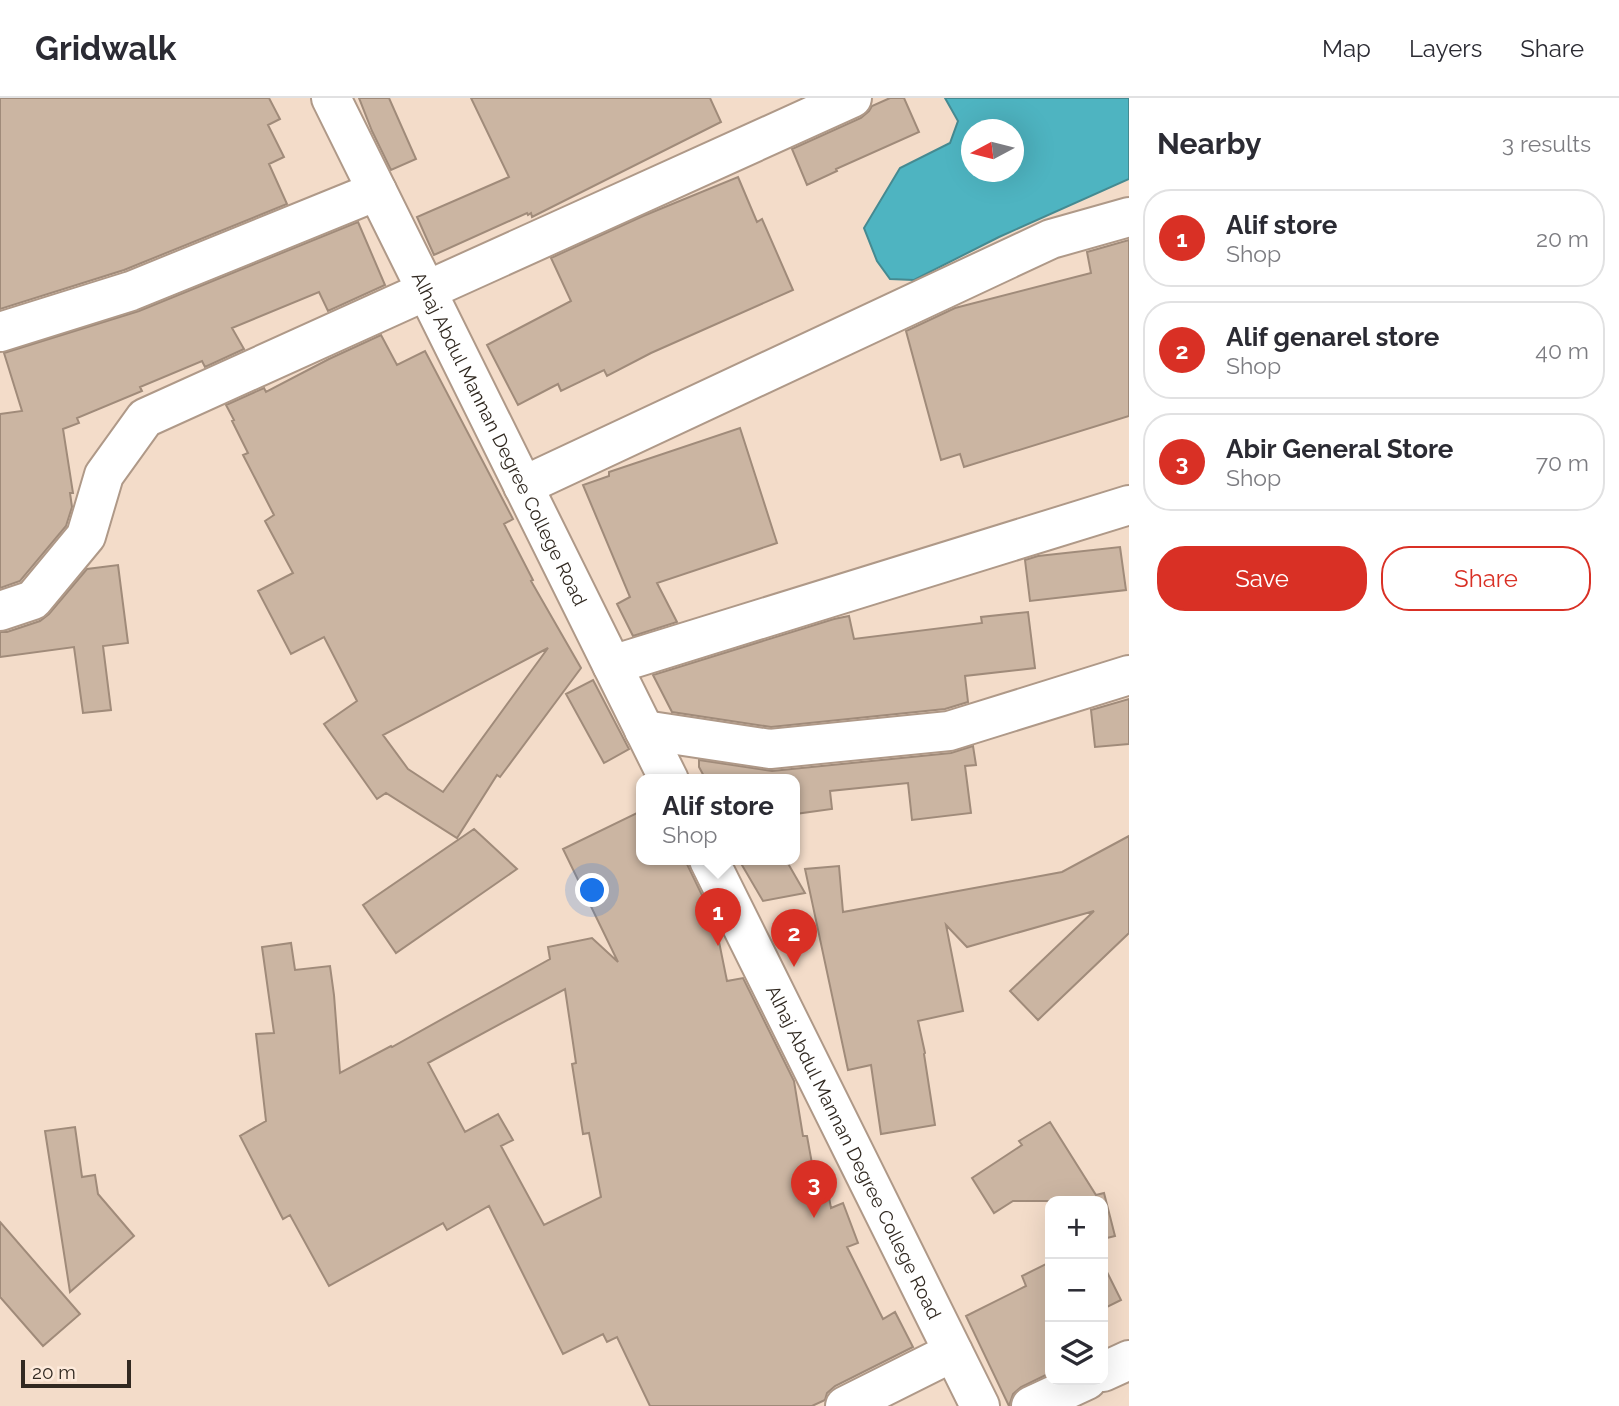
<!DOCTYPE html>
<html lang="en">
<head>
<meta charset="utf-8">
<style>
	:root { --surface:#fff; --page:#f2f2f3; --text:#2b2b33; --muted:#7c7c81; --line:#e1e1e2; --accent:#d93025 }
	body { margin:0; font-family:Raleway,sans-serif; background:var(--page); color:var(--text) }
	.controls { position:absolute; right:21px; bottom:21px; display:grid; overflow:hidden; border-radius:14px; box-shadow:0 7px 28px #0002 }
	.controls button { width:63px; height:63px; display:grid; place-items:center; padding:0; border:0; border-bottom:2px solid var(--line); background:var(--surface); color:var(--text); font:35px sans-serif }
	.compass { position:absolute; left:961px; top:21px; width:63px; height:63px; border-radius:50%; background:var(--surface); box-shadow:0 7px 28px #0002; rotate:263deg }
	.scale { position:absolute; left:21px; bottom:18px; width:110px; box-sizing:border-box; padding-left:7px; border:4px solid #312921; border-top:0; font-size:19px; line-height:24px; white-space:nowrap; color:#312921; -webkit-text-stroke:5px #fdeadb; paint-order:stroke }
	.you { position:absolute; left:593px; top:793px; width:24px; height:24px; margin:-18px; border:5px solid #fff; border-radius:50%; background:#1a73e8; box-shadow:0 0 0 10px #1a73e833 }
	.badge { display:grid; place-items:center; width:46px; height:46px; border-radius:50%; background:var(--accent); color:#fff; font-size:23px; font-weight:700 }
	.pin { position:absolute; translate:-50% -58px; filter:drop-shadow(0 2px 4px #0008) }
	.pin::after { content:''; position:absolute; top:37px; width:24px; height:21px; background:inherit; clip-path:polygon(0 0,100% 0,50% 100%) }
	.popup { position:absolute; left:636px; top:676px; width:164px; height:91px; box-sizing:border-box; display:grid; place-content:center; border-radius:14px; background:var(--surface); filter:drop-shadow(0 2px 5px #0005); font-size:23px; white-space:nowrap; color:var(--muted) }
	.popup b { font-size:26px; color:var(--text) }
	.popup::after { content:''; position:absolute; left:50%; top:100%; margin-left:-14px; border:14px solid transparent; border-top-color:var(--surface) }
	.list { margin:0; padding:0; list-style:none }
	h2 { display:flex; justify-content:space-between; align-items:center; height:91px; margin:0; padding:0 28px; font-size:30px }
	h2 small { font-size:23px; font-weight:400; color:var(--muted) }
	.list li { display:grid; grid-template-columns:46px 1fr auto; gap:21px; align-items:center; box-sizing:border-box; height:98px; margin:0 14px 14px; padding:0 14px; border:2px solid var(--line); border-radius:28px }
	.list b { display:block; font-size:26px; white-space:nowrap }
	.list p { margin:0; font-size:23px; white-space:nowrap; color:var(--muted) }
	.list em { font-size:23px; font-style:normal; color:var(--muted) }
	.actions { display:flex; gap:14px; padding:21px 28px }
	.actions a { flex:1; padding:16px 0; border:2px solid var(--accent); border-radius:28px; text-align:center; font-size:24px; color:var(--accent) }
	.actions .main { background:var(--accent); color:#fff }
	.icon { flex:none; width:38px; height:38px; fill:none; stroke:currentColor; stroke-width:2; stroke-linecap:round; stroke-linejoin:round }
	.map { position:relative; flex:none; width:1129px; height:1308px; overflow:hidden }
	header { display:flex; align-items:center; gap:42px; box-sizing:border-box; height:98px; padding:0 35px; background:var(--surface); border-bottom:2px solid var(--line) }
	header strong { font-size:33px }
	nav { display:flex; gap:38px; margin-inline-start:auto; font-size:24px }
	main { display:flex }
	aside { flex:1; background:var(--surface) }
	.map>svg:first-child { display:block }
	.water { fill:#4eb4c1; stroke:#458a91; stroke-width:2; fill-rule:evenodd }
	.building { fill:#cbb5a2; stroke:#a08b7a; stroke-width:2; fill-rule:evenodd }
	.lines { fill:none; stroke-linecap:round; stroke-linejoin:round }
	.minor-casing { stroke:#af9988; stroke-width:42 }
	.minor { stroke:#fff; stroke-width:38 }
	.labels { text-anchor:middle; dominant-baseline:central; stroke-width:5; stroke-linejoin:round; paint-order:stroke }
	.street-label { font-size:19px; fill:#312921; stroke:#fdeadb }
</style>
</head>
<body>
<header>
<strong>Gridwalk</strong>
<nav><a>Map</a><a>Layers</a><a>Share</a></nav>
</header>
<main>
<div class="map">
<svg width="1129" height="1308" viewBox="0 0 1129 1308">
	<rect width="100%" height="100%" fill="#f3dcc9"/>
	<path class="water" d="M 945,0 L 1129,0 L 1129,81 L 999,139 L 914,182 L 890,181 L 877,163 L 864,130 L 900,70 L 950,45 L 958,23 ZM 972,32 L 1014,32 L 1014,74 L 972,74 Z"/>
	<path class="building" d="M 0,0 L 269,0 L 280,21 L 268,27 L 284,59 L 269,66 L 287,106 L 124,172 L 0,211 Z
		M 359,0 L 389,0 L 416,61 L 391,72 L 372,33 Z
		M 471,0 L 710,0 L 721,24 L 532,119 L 531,115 L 528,117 L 527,115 L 434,157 L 417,119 L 509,79 Z
		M 890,0 L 904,0 L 919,34 L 836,71 L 837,73 L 807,87 L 792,51 L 861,20 L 869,13 L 872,8 Z
		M 738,79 L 757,124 L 762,121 L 793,192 L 651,255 L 607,278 L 604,272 L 561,293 L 558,286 L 518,307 L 487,247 L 571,203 L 551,160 L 643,118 Z
		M 358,124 L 385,187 L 328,213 L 319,194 L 232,230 L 244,251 L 205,269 L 202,263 L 140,289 L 142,293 L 77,320 L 79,325 L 63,331 L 73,395 L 70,395 L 72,409 L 66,428 L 20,483 L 0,490 L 0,316 L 22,313 L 4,255 L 139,213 Z
		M 1129,142 L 1129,318 L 964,369 L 960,356 L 941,362 L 906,233 L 955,210 L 1091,175 L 1087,154 Z
		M 381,237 L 397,267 L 425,253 L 513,421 L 504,426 L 533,482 L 531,483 L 581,570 L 500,679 L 497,677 L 457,740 L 386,695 L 377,701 L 324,626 L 357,603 L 324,539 L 291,556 L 258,493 L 293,475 L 265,423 L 274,417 L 243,357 L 248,355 L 232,323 L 234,322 L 226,307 L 264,290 L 266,294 L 329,261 ZM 548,550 L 443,694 L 408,671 L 383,637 Z
		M 740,330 L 777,445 L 657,485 L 677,524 L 633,538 L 617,506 L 630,499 L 583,387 L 609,378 L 609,374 Z
		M 1120,449 L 1126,492 L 1030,503 L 1025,462 L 1038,458 Z
		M 118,467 L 128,545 L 103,548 L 111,612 L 83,615 L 74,549 L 0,559 L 0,534 L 7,534 L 40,523 L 49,516 L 87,471 Z
		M 1028,514 L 1035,570 L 965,578 L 968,604 L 945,611 L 771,629 L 672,614 L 653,577 L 834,521 L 849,518 L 854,541 L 982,525 L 981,519 Z
		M 593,582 L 629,651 L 604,665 L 566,596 Z
		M 1129,601 L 1129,646 L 1095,649 L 1091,612 Z
		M 973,648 L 976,667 L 965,668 L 971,715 L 912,722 L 908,685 L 830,693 L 832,711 L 795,716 L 795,682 L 706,682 L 699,669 L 699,662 L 772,673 L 951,655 Z
		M 641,713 L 641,762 L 685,762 L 715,824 L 727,883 L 743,880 L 794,983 L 803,1038 L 807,1038 L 813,1071 L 823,1069 L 831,1110 L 843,1105 L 858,1145 L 847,1149 L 883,1221 L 895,1214 L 913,1249 L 835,1288 L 827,1295 L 825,1302 L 812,1308 L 650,1308 L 617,1239 L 607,1244 L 603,1236 L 563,1256 L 489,1108 L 447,1132 L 443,1125 L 329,1188 L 290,1117 L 283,1121 L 240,1038 L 266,1023 L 256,936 L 274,935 L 262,849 L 291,845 L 295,872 L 330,868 L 334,897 L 340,975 L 391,948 L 392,949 L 550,861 L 548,849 L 592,840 L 618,864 L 563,751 ZM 565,891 L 576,965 L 572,966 L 583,1036 L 589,1035 L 601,1099 L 544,1127 L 501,1048 L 513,1042 L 498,1016 L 465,1034 L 428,965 Z
		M 474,731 L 517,771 L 396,855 L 363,807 Z
		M 1129,738 L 1129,835 L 1038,922 L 1010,893 L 1094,813 L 967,849 L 946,827 L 963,913 L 918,923 L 925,955 L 924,956 L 935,1027 L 881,1036 L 871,967 L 848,972 L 805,771 L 839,768 L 843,814 L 1062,774 Z
		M 739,762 L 786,762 L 805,795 L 763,803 Z
		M 1050,1024 L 1096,1097 L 1104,1095 L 1115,1138 L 1103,1141 L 1103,1103 L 1050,1103 L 1050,1112 L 1048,1103 L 1013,1103 L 994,1115 L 972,1080 L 1022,1047 L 1019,1043 Z
		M 75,1029 L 82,1079 L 95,1077 L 98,1096 L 134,1138 L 70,1194 L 45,1033 Z
		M 0,1124 L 80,1216 L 43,1248 L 0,1199 Z
		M 1050,1164 L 1050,1275 L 1021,1289 L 1013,1296 L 1009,1308 L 966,1218 L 1026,1188 L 1022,1178 Z
		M 1103,1166 L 1121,1202 L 1103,1211 Z"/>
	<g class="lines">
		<g class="minor-casing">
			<g id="minor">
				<path id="s1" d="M 331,0 L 669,682"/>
				<path d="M 0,234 L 131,193 L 377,93"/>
				<path d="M 523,388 L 1051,141 L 1129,119"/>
				<path d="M 0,513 L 33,502 L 86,438 L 104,377 L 145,320 L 852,0"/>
				<path d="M 612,567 L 1129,407"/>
				<path d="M 644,632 L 770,651 L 949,633 L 1129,577"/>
				<path id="s2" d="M 709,762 L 980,1308"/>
				<path d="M 1103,1274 L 1129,1262"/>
				<path d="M 845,1308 L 953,1254"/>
				<path d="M 1031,1308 L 1087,1282"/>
			</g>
		</g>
		<use href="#minor" class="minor"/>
	</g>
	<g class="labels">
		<g class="street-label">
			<text stroke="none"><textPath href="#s1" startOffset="380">Alhaj Abdul Mannan Degree College Road</textPath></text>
			<text stroke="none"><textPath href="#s2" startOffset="326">Alhaj Abdul Mannan Degree College Road</textPath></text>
		</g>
	</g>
</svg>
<div class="controls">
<button>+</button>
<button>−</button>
<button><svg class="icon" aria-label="layers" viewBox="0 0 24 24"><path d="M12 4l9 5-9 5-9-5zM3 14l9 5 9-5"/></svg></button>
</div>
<svg class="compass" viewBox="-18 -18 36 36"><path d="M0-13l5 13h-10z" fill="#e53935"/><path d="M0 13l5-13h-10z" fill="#7c7c81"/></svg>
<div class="scale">20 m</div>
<div class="you"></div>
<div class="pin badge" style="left:718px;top:848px">1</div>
<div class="popup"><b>Alif store</b>Shop</div>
<div class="pin badge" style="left:794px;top:869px">2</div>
<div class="pin badge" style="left:814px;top:1120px">3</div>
</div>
<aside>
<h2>Nearby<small>3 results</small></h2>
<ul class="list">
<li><span class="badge">1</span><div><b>Alif store</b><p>Shop</p></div><em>20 m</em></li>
<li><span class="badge">2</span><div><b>Alif genarel store</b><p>Shop</p></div><em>40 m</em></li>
<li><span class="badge">3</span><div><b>Abir General Store</b><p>Shop</p></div><em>70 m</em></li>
</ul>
<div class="actions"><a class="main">Save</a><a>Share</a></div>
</aside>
</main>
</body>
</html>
